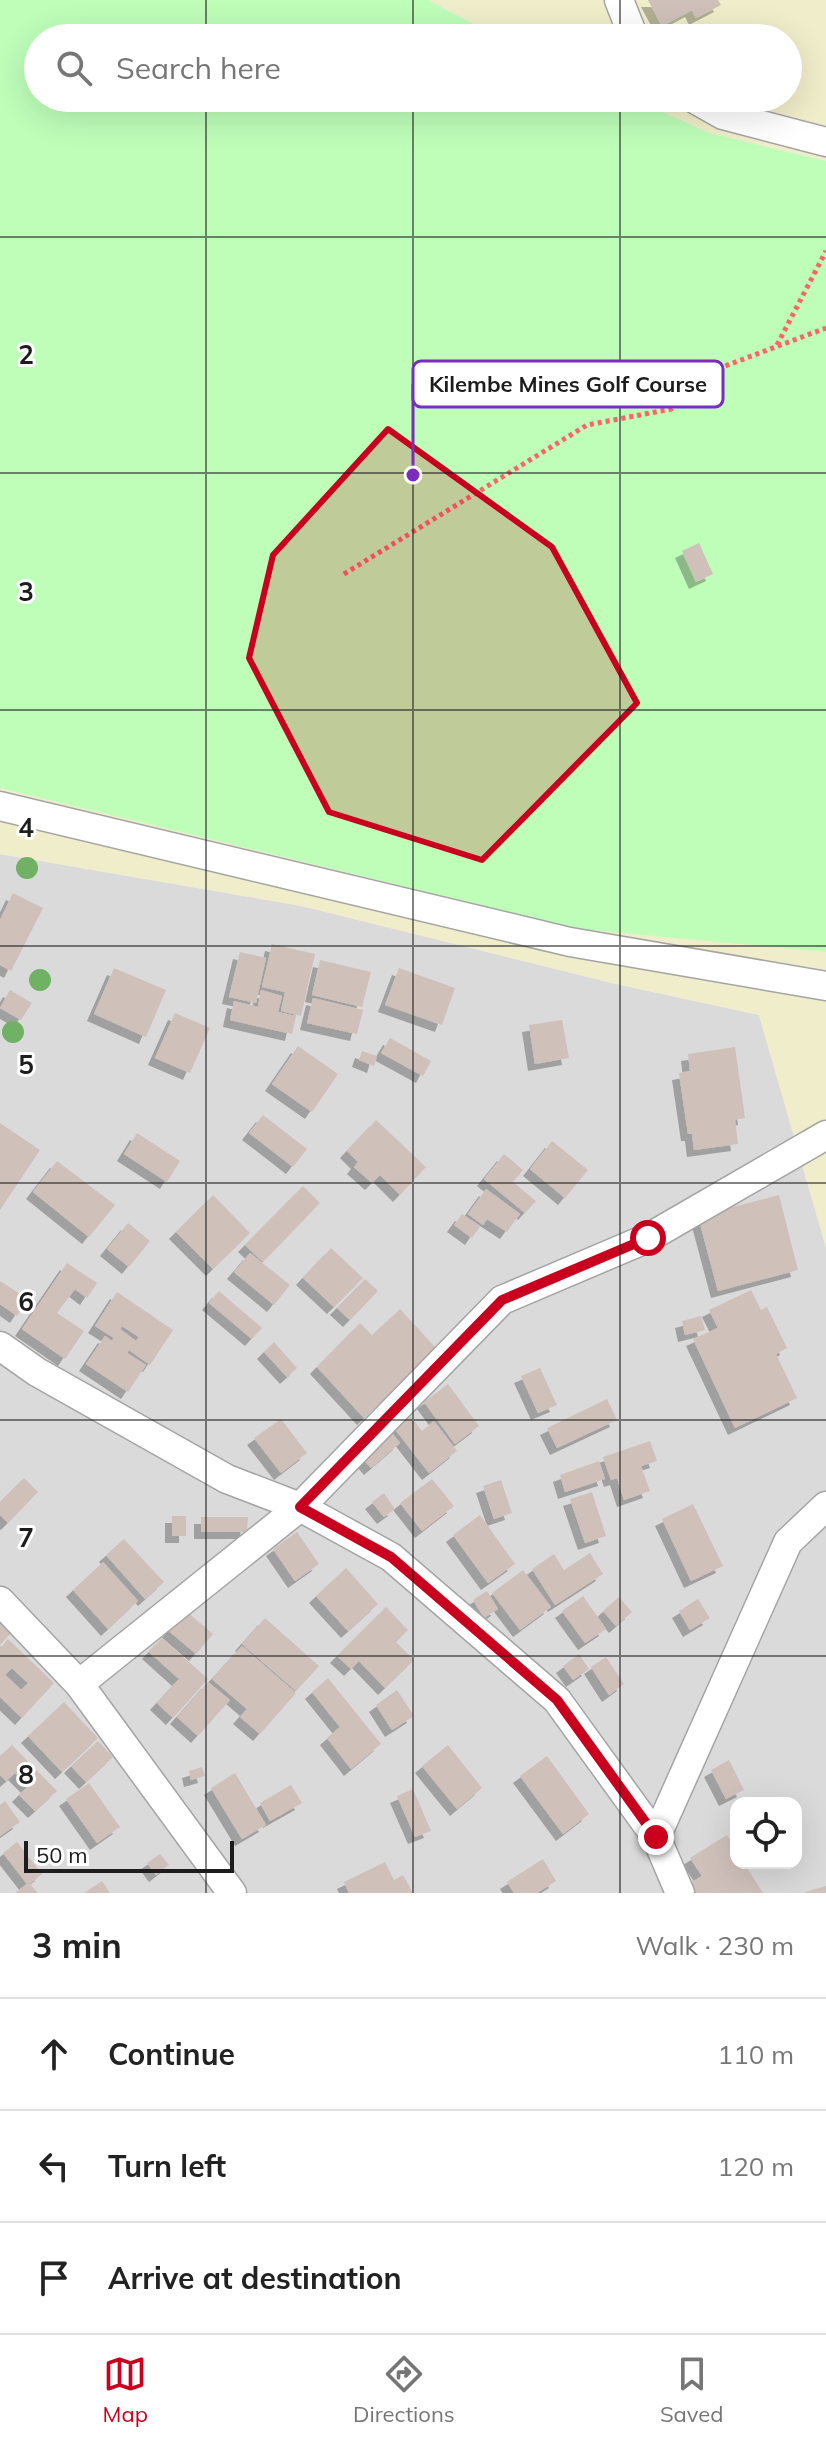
<!DOCTYPE html>
<html lang="en">
<head>
<meta charset="utf-8">
<style>
	:root { --surface:#fff; --page:#f2f2f2; --text:#222; --muted:#767676; --line:#e0e0e0; --accent:#c9001e }
	body { margin:0; font-family:Mulish,sans-serif; background:var(--page); color:var(--text) }
	.controls { position:absolute; right:24px; bottom:24px; display:grid; overflow:hidden; border-radius:16px; box-shadow:0 8px 32px #0002 }
	.controls button { width:72px; height:72px; display:grid; place-items:center; padding:0; border:0; border-bottom:2px solid var(--line); background:var(--surface); color:var(--text); font:40px sans-serif }
	.scale { position:absolute; left:24px; bottom:20px; width:210px; box-sizing:border-box; padding-left:8px; border:4px solid #1d1d1d; border-top:0; font-size:22px; line-height:28px; white-space:nowrap; color:#1d1d1d; -webkit-text-stroke:6px #fff; paint-order:stroke }
	.stop { position:absolute; width:24px; height:24px; margin:-18px; border:6px solid #c9001e; border-radius:50%; background:#fff }
	.stop.end { background:#c9001e; border-color:#fff; box-shadow:0 2px 8px #0008 }
	.list { margin:0; padding:0; list-style:none }
	h2 { display:flex; justify-content:space-between; align-items:center; height:104px; margin:0; padding:0 32px; font-size:34px }
	h2 small { font-size:26px; font-weight:400; color:var(--muted) }
	.list li { display:grid; grid-template-columns:52px 1fr auto; gap:24px; align-items:center; box-sizing:border-box; height:112px; padding:0 32px; border-top:2px solid var(--line) }
	.list b { display:block; font-size:30px; white-space:nowrap }
	.list em { font-size:26px; font-style:normal; color:var(--muted) }
	.icon { flex:none; width:44px; height:44px; fill:none; stroke:currentColor; stroke-width:2; stroke-linecap:round; stroke-linejoin:round }
	.map { position:relative; flex:none; width:826px; height:1893px; overflow:hidden }
	.search { position:absolute; background:var(--surface); box-shadow:0 8px 32px #0002; left:24px; right:24px; top:24px; height:88px; display:flex; align-items:center; gap:20px; box-sizing:border-box; padding:0 28px; border-radius:44px; color:var(--muted); font-size:30px }
	.sheet { height:440px; background:var(--surface) }
	nav { display:flex; justify-content:space-around; align-items:center; box-sizing:border-box; height:112px; border-top:2px solid var(--line); background:var(--surface); font-size:22px; color:var(--muted) }
	nav a { display:grid; justify-items:center; gap:4px }
	nav .on { color:var(--accent) }
	.map>svg:first-child { display:block }
	.residential { fill:#dbdada; fill-rule:evenodd }
	.farmland { fill:#f0edca }
	.park { fill:#befeb9 }
	.building { fill:#cfc0ba; fill-rule:evenodd; filter:url(#shadow) }
	.lines { fill:none; stroke-linecap:round; stroke-linejoin:round }
	.minor-casing { stroke:#a4a4a4; stroke-width:31 }
	.path { stroke:#ff626a; stroke-width:5; stroke-dasharray:4 4; stroke-linecap:butt }
	.minor { stroke:#fff; stroke-width:28 }
	.tree { fill:#71b166 }
	.route { stroke:#c9001e; stroke-width:10 }
	.marked { fill:#c9001e; fill-opacity:0.2; stroke:#c9001e; stroke-width:6; stroke-linejoin:round }
	.grid { fill:none; stroke:#1d1d1d; stroke-width:2; stroke-opacity:0.55 }
	.grid-label { font-size:26px; text-anchor:middle; font-weight:bold; fill:#1d1d1d; stroke:#fff; stroke-width:6; stroke-linejoin:round; paint-order:stroke }
	.leader { fill:none; stroke:#7b2cbf; stroke-width:3 }
	.callout-dot { fill:#7b2cbf; stroke:#fff; stroke-width:3 }
	.callout { fill:#fff; stroke:#7b2cbf; stroke-width:3 }
	.callout-label { font-size:22px; text-anchor:middle; font-weight:bold; fill:#1d1d1d }
</style>
</head>
<body>
<div class="map">
<svg width="826" height="1893" viewBox="0 0 826 1893">
	<defs>
		<filter id="shadow"><feDropShadow dx="-7" dy="7" stdDeviation="0" flood-color="#0004"/></filter>
	</defs>
	<rect width="100%" height="100%" fill="#efe8e1"/>
	<path class="residential" d="M 0,854 L 301,906 L 616,984 L 759,1015 L 826,1248 L 826,1893 L 0,1893 ZM 736,1803 L 796,1803 L 796,1863 L 736,1863 Z"/>
	<path class="farmland" d="M 428,0 L 826,0 L 826,161 L 709,133 L 632,98 L 788,98 L 788,38 L 500,38 Z
		M 0,788 L 579,929 L 826,952 L 826,1248 L 759,1015 L 616,984 L 302,906 L 0,854 Z"/>
	<path class="park" d="M 0,0 L 428,0 L 500,38 L 38,38 L 38,98 L 632,98 L 709,133 L 826,161 L 826,952 L 579,929 L 0,788 Z"/>
	<path class="building" d="M 648,0 L 718,0 L 721,5 L 696,18 L 692,10 L 662,26 Z
		M 699,543 L 713,574 L 696,582 L 682,551 Z
		M 13,893 L 43,908 L 11,971 L 0,965 L 0,920 Z
		M 272,944 L 315,954 L 301,1016 L 281,1011 L 285,992 L 262,987 Z
		M 240,952 L 266,958 L 256,1003 L 229,997 Z
		M 320,960 L 371,972 L 362,1007 L 312,995 Z
		M 114,968 L 166,990 L 146,1037 L 94,1014 Z
		M 399,968 L 455,988 L 442,1025 L 385,1005 Z
		M 10,990 L 32,1003 L 21,1020 L 0,1008 Z
		M 261,990 L 282,996 L 278,1012 L 296,1016 L 292,1034 L 230,1020 L 234,1001 L 258,1007 Z
		M 313,998 L 363,1010 L 357,1034 L 307,1023 Z
		M 175,1013 L 210,1028 L 190,1073 L 155,1058 Z
		M 562,1020 L 569,1058 L 535,1064 L 529,1025 Z
		M 390,1038 L 431,1061 L 423,1076 L 381,1053 Z
		M 298,1046 L 338,1074 L 312,1112 L 272,1084 Z
		M 735,1047 L 745,1118 L 735,1120 L 738,1144 L 694,1150 L 692,1134 L 688,1134 L 679,1073 L 690,1071 L 688,1054 Z
		M 362,1051 L 377,1056 L 374,1066 L 359,1060 Z
		M 263,1115 L 307,1149 L 293,1167 L 249,1133 Z
		M 376,1120 L 426,1167 L 400,1195 L 380,1175 L 372,1183 L 354,1167 L 358,1162 L 347,1151 Z
		M 0,1123 L 40,1150 L 0,1210 Z
		M 137,1133 L 180,1161 L 167,1182 L 124,1154 Z
		M 552,1141 L 588,1170 L 565,1198 L 530,1169 Z
		M 504,1154 L 523,1170 L 513,1182 L 536,1201 L 525,1213 L 484,1179 Z
		M 57,1161 L 115,1205 L 89,1237 L 33,1192 Z
		M 303,1186 L 320,1203 L 263,1262 L 245,1245 Z
		M 486,1189 L 520,1214 L 507,1232 L 487,1219 L 483,1225 L 468,1214 Z
		M 213,1195 L 250,1233 L 213,1269 L 176,1232 Z
		M 779,1195 L 798,1270 L 718,1291 L 698,1216 Z
		M 462,1214 L 480,1226 L 472,1238 L 454,1225 Z
		M 128,1223 L 150,1241 L 129,1267 L 107,1249 Z
		M 331,1248 L 363,1278 L 334,1307 L 303,1278 Z
		M 250,1253 L 290,1285 L 274,1305 L 234,1272 Z
		M 67,1263 L 97,1283 L 87,1298 L 75,1289 L 57,1313 L 84,1331 L 65,1359 L 22,1329 Z
		M 365,1279 L 378,1291 L 350,1320 L 337,1308 Z
		M 0,1281 L 28,1299 L 17,1316 L 0,1304 Z
		M 751,1290 L 761,1310 L 767,1307 L 787,1348 L 776,1354 L 797,1398 L 735,1428 L 693,1339 L 718,1328 L 709,1310 Z
		M 219,1291 L 262,1328 L 252,1339 L 209,1303 Z
		M 117,1292 L 173,1330 L 150,1365 L 129,1350 L 127,1353 L 146,1365 L 128,1392 L 86,1364 L 105,1336 L 112,1341 L 114,1338 L 95,1326 ZM 122,1326 L 139,1337 L 136,1341 L 120,1329 Z
		M 400,1309 L 436,1348 L 364,1418 L 317,1367 L 360,1323 L 372,1335 Z
		M 701,1316 L 705,1330 L 685,1335 L 682,1321 Z
		M 274,1342 L 297,1368 L 287,1377 L 264,1352 Z
		M 540,1368 L 557,1405 L 538,1413 L 521,1376 Z
		M 448,1384 L 479,1426 L 455,1444 L 424,1402 Z
		M 607,1399 L 617,1420 L 557,1448 L 547,1428 Z
		M 410,1416 L 422,1431 L 434,1421 L 457,1451 L 429,1473 L 394,1428 Z
		M 281,1419 L 307,1453 L 281,1473 L 254,1438 Z
		M 388,1428 L 400,1443 L 371,1468 L 358,1453 Z
		M 650,1441 L 657,1461 L 641,1466 L 650,1491 L 624,1500 L 617,1478 L 611,1480 L 603,1457 Z
		M 599,1461 L 605,1479 L 565,1492 L 560,1475 Z
		M 24,1478 L 38,1492 L 8,1523 L 0,1515 L 0,1502 Z
		M 432,1479 L 454,1506 L 422,1531 L 400,1503 Z
		M 501,1480 L 512,1513 L 494,1519 L 483,1486 Z
		M 592,1492 L 606,1536 L 585,1543 L 570,1499 Z
		M 384,1493 L 395,1509 L 384,1517 L 372,1502 Z
		M 693,1504 L 723,1566 L 691,1581 L 662,1519 Z
		M 480,1515 L 515,1564 L 488,1583 L 453,1535 Z
		M 172,1516 L 186,1516 L 186,1536 L 172,1536 Z
		M 201,1517 L 248,1517 L 247,1532 L 201,1532 Z
		M 297,1532 L 319,1564 L 295,1581 L 273,1549 Z
		M 124,1539 L 164,1582 L 145,1599 L 106,1555 Z
		M 590,1553 L 603,1574 L 555,1605 L 532,1569 L 554,1554 L 564,1570 Z
		M 103,1562 L 138,1601 L 108,1629 L 73,1590 Z
		M 346,1568 L 378,1604 L 348,1631 L 316,1596 Z
		M 523,1570 L 551,1607 L 520,1630 L 492,1593 Z
		M 487,1591 L 498,1609 L 484,1618 L 473,1600 Z
		M 583,1596 L 606,1629 L 585,1643 L 562,1611 Z
		M 619,1597 L 632,1612 L 616,1626 L 603,1611 Z
		M 698,1599 L 710,1618 L 690,1630 L 679,1611 Z
		M 386,1607 L 408,1630 L 396,1642 L 414,1660 L 385,1688 L 359,1661 L 351,1669 L 337,1656 Z
		M 186,1611 L 213,1634 L 196,1654 L 169,1631 Z
		M 265,1618 L 319,1666 L 296,1691 L 242,1644 Z
		M 0,1622 L 11,1633 L 0,1645 Z
		M 162,1638 L 208,1679 L 173,1718 L 157,1703 L 179,1679 L 149,1652 Z
		M 8,1639 L 54,1683 L 22,1718 L 0,1697 L 0,1648 ZM 12,1668 L 28,1683 L 21,1690 L 5,1675 Z
		M 242,1646 L 296,1693 L 260,1734 L 240,1717 L 247,1709 L 212,1679 Z
		M 579,1654 L 589,1669 L 573,1680 L 563,1666 Z
		M 606,1657 L 624,1684 L 609,1695 L 591,1667 Z
		M 328,1678 L 381,1744 L 351,1769 L 327,1738 L 340,1727 L 312,1692 Z
		M 208,1682 L 230,1700 L 198,1736 L 177,1717 Z
		M 397,1690 L 414,1716 L 392,1730 L 376,1705 Z
		M 64,1702 L 98,1738 L 62,1772 L 28,1736 Z
		M 98,1741 L 113,1757 L 86,1782 L 71,1766 Z
		M 12,1745 L 57,1791 L 35,1811 L 19,1795 L 28,1786 L 15,1773 L 6,1781 L 0,1775 L 0,1756 Z
		M 448,1745 L 482,1788 L 457,1809 L 422,1766 Z
		M 547,1756 L 589,1814 L 563,1834 L 520,1776 Z
		M 729,1760 L 744,1790 L 726,1799 L 711,1770 Z
		M 202,1767 L 205,1776 L 191,1780 L 189,1771 Z
		M 235,1773 L 266,1825 L 242,1839 L 211,1788 Z
		M 89,1783 L 120,1827 L 97,1843 L 66,1799 Z
		M 291,1785 L 302,1803 L 270,1821 L 260,1803 Z
		M 413,1789 L 431,1831 L 415,1837 L 397,1796 Z
		M 5,1801 L 20,1822 L 0,1836 L 0,1805 Z
		M 727,1835 L 736,1850 L 736,1863 L 744,1863 L 763,1893 L 692,1893 L 687,1885 L 702,1876 L 690,1858 Z
		M 17,1842 L 42,1874 L 30,1884 L 38,1893 L 15,1893 L 27,1884 L 3,1853 Z
		M 160,1854 L 169,1865 L 156,1875 L 147,1863 Z
		M 543,1859 L 556,1881 L 537,1893 L 514,1893 L 507,1882 Z
		M 385,1862 L 394,1880 L 403,1875 L 413,1893 L 349,1893 L 344,1882 Z
		M 102,1881 L 110,1893 L 84,1893 Z
		M 826,1886 L 826,1893 L 805,1893 L 805,1892 Z"/>
	<g class="lines">
		<g class="minor-casing">
			<path id="minor" d="M 619,0 L 634,38
				M 693,98 L 723,115 L 826,142
				M 0,806 L 570,942 L 826,986
				M 0,1346 L 37,1372 L 227,1479 L 300,1507 L 391,1557 L 557,1700 L 656,1837 L 680,1893
				M 0,1601 L 79,1684 L 232,1893
				M 79,1684 L 300,1507 L 502,1300 L 648,1238 L 826,1135
				M 656,1837 L 788,1542 L 826,1506"/>
		</g>
		<path class="path" d="M 777,345 L 826,251
			M 344,574 L 587,425 L 671,409 L 725,366 L 826,328"/>
		<use href="#minor" class="minor"/>
	</g>
	<g class="tree">
		<circle cx="27" cy="868" r="11"/>
		<circle cx="40" cy="980" r="11"/>
		<circle cx="13" cy="1032" r="11"/>
	</g>
	<g class="lines">
		<path class="route" d="M 648,1238 L 502,1300 L 300,1507 L 391,1557 L 557,1700 L 656,1837"/>
	</g>
	<path class="marked" d="M 388,429 L 552,547 L 637,703 L 482,860 L 329,812 L 249,658 L 273,555 Z"/>
	<path class="grid" d="M 206,0 L 206,38M 413,0 L 413,38M 620,0 L 620,38M 206,98 L 206,1893M 413,98 L 413,1893M 620,98 L 620,1893M 0,237 L 826,237M 0,473 L 826,473M 0,710 L 826,710M 0,946 L 826,946M 0,1183 L 826,1183M 0,1420 L 826,1420M 0,1656 L 826,1656"/>
	<g class="grid-label">
		<text x="26" y="364">2</text>
		<text x="26" y="601">3</text>
		<text x="26" y="837">4</text>
		<text x="26" y="1074">5</text>
		<text x="26" y="1311">6</text>
		<text x="26" y="1547">7</text>
		<text x="26" y="1784">8</text>
	</g>
	<path class="leader" d="M413 475L413 384"/>
	<circle class="callout-dot" cx="413" cy="475" r="8"/>
	<rect class="callout" x="413" y="361" width="310" height="46" rx="8"/>
	<g class="callout-label">
		<text x="568" y="392">Kilembe Mines Golf Course</text>
	</g>
</svg>
<div class="controls">
<button><svg class="icon" aria-label="locate" viewBox="0 0 24 24"><circle cx="12" cy="12" r="6"/><path d="M12 2v4M12 18v4M2 12h4M18 12h4"/></svg></button>
</div>
<div class="scale">50 m</div>
<div class="stop" style="left:648px;top:1238px"></div>
<div class="stop end" style="left:656px;top:1837px"></div>
<div class="search"><svg class="icon" aria-label="search" viewBox="0 0 24 24"><circle cx="10" cy="10" r="6"/><path d="M15 15l6 6"/></svg>Search here</div>
</div>
<section class="sheet">
<h2>3 min<small>Walk · 230 m</small></h2>
<ul class="list">
<li><svg class="icon" aria-label="ahead" viewBox="0 0 24 24"><path d="M12 20V5M6 11l6-6 6 6"/></svg><div><b>Continue</b></div><em>110 m</em></li>
<li><svg class="icon" aria-label="left" viewBox="0 0 24 24"><path d="M17 20v-9H6M10 6l-5 5 5 5"/></svg><div><b>Turn left</b></div><em>120 m</em></li>
<li><svg class="icon" aria-label="arrive" viewBox="0 0 24 24"><path d="M6 21V4h12l-3 4 3 4H6"/></svg><div><b>Arrive at destination</b></div></li>
</ul>
</section>
<nav>
<a class="on"><svg class="icon" aria-label="map" viewBox="0 0 24 24"><path d="M3 6l6-2 6 2 6-2v14l-6 2-6-2-6 2zM9 4v14M15 6v14"/></svg>Map</a>
<a><svg class="icon" aria-label="directions" viewBox="0 0 24 24"><path d="M12 3l9 9-9 9-9-9zM9 14v-3h6M13 9l2 2-2 2"/></svg>Directions</a>
<a><svg class="icon" aria-label="saved" viewBox="0 0 24 24"><path d="M7 4h10v16l-5-4-5 4z"/></svg>Saved</a>
</nav>
</body>
</html>
